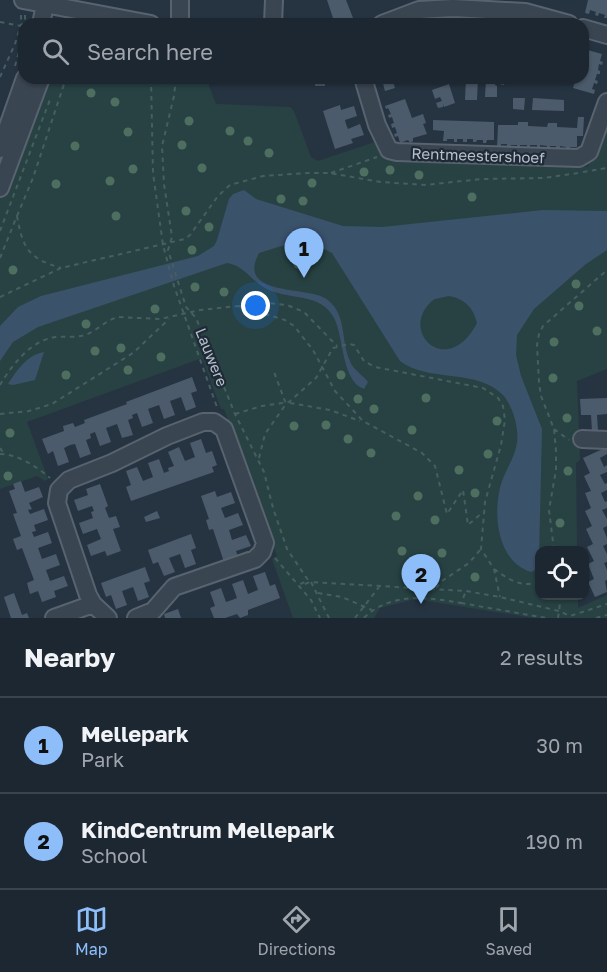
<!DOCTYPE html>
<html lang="en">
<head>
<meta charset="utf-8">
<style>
	:root { --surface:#1c2732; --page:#252f3a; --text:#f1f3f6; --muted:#a0a5ac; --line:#3a444d; --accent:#8ebefa }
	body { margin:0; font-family:"Golos Text",sans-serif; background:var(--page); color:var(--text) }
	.controls { position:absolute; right:18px; bottom:18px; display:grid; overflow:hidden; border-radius:12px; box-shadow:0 2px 4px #0004 }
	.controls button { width:54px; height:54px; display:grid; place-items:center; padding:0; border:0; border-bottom:2px solid var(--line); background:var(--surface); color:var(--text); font:30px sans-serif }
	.you { position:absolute; left:256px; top:306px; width:21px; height:21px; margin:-15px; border:4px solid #fff; border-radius:50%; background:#1a73e8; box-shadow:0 0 0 9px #1a73e833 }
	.badge { display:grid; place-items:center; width:39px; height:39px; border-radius:50%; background:var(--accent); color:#111; font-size:20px; font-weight:700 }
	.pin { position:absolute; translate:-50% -50px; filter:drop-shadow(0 2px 3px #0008) }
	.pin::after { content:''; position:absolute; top:32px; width:21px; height:18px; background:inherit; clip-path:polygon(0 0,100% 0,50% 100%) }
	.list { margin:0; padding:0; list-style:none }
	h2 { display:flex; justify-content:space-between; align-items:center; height:78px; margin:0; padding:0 24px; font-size:26px }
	h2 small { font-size:20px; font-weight:400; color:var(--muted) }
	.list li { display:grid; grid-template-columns:39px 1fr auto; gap:18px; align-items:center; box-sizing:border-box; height:96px; padding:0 24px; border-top:2px solid var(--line) }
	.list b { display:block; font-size:22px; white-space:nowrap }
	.list p { margin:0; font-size:20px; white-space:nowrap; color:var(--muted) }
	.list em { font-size:20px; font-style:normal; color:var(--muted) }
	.icon { flex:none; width:33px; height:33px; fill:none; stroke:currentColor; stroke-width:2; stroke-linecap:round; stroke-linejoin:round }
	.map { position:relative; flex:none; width:607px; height:618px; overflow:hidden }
	.search { position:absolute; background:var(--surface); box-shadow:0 2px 4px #0004; left:18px; right:18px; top:18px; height:66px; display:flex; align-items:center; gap:15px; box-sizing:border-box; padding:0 21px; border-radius:18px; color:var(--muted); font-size:22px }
	.sheet { height:270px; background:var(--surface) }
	nav { display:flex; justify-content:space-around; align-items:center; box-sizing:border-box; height:84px; border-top:2px solid var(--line); background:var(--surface); font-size:16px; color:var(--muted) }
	nav a { display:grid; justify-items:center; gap:3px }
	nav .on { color:var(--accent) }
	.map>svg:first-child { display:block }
	.green { fill:#284243 }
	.water { fill:#3b526b; fill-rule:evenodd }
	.building { fill:#4c5b6b }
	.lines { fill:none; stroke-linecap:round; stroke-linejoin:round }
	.minor-casing { stroke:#58636f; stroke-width:20 }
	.path { stroke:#465e60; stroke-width:2; stroke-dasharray:4.5 4.5; stroke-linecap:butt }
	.minor { stroke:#3a4552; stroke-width:16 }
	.tree { fill:#4e6e5f }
	.labels { text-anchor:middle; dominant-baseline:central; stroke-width:4.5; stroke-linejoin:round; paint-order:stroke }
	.street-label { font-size:15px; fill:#b7c0cc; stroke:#1f2a37 }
</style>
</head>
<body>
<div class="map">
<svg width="607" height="618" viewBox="0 0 607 618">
	<rect width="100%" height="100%" fill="#263442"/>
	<path class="green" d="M 44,78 L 209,78 L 209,86 L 216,104 L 290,107 L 294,111 L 311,157 L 318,161 L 375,142 L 372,131 L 388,155 L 477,159 L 492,163 L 588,167 L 607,116 L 607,369 L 577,381 L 580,460 L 576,463 L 577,550 L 540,550 L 540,596 L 578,596 L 578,608 L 607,595 L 607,618 L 534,618 L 415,599 L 380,608 L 374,618 L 293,618 L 272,559 L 277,556 L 224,409 L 221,409 L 202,358 L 27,422 L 48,479 L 45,481 L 37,476 L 0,489 L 0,198 Z"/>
	<path class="water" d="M 244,190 L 256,199 L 343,226 L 382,227 L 543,210 L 607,211 L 607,250 L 586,264 L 534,309 L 517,335 L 516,355 L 521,376 L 542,429 L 539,558 L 535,570 L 531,572 C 496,562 492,510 502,481 C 507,468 515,456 517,443 C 519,428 513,406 503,395 C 477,368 429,383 400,361 L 332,253 C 305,237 287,244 259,253 C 236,296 305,286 325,298 C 348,313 340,340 350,361 C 353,370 363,375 368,382 L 364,389 C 341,381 344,336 334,318 C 321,293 292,300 269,290 C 253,284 245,265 227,263 L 38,327 L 13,342 L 0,361 L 0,326 L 18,307 L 41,296 L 198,256 L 214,246 L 217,240 L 229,199 L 233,194 ZM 449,296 C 465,299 473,307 477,323 C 450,375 406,339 425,309 C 428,305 431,301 435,299 C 439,298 445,297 449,296 Z
		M 44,352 L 35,380 L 13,385 L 8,384 C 17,370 27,355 44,352 Z"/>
	<path class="building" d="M 327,0 L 346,0 L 353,18 L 335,24 Z
		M 588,0 L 607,0 L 607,18 L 604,18 L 605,15 L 599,13 L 598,16 L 595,15 L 596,12 L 590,10 L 589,14 L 585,13 Z
		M 584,49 L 602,54 L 600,61 L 603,62 L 602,65 L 599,64 L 598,70 L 600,71 L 600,74 L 597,74 L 595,80 L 598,81 L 597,84 L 594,83 L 592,89 L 595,90 L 594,94 L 573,88 L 576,78 L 583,78 Z
		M 306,78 L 336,78 L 336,81 L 325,81 L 325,86 L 315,86 L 315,80 L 306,80 Z
		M 388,78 L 392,78 L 395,88 L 385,91 L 382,80 Z
		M 466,78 L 478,78 L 477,100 L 465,100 Z
		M 506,78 L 504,85 L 495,83 L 495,85 L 497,86 L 497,97 L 485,97 L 486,79 Z
		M 449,84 L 455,103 L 444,107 L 443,104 L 443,107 L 438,108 L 436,103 L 442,101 L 440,97 L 435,99 L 432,90 Z
		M 513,98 L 525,98 L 524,110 L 513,109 Z
		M 533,98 L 564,100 L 564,111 L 532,110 Z
		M 405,99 L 412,118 L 423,114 L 426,123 L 423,124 L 427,134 L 413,138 L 413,141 L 410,143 L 408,140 L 400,143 L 398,136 L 395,137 L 394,134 L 397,133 L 395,127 L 392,128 L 391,124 L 394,123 L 392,117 L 389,118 L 388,115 L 391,114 L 388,108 L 386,109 L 385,106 Z
		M 340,105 L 341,110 L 354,106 L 357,116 L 345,120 L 346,124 L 348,129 L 360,124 L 364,135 L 351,139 L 353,143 L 335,149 L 323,111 Z
		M 578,117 L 584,117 L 583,136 L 577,136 L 577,147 L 570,147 L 570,150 L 566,149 L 566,147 L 560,146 L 560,150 L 556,149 L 556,146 L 550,146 L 550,149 L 547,149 L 547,146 L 540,145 L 540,149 L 537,149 L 537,145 L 530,145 L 530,148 L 527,148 L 527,145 L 520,145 L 520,148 L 517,148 L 517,145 L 511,145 L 510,147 L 507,147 L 507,144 L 501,144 L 501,147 L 497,147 L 498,125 L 518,125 L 518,122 L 528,122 L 528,126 L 547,127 L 548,123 L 557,123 L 557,127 L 577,128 Z
		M 433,120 L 494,122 L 494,140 L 487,140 L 486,143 L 483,143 L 483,140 L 477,140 L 476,142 L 473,142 L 473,139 L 467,139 L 467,142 L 463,142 L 463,139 L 457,139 L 457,142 L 454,142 L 454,139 L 447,139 L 447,141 L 443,141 L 444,131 L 433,130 Z
		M 192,377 L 197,391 L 191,393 L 196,407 L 186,411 L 181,397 L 170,401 L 175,415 L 164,419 L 159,405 L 148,409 L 153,423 L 142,427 L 137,413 L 132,415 L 133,418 L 128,420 L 133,435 L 122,438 L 117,424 L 106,428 L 111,442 L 100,446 L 95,432 L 90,434 L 91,438 L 86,440 L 91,454 L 80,458 L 75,444 L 70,445 L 64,448 L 69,462 L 58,466 L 53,451 L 48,454 L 42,439 L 64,431 L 63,426 L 73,423 L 75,427 L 85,423 L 84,420 L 127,404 L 126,402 Z
		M 607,398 L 607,414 L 597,415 L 598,431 L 592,431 L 591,415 L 581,415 L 580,399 Z
		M 201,439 L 206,453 L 212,451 L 217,465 L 212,467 L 214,472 L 131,501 L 126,487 L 131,485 L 126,471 L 137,467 L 143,481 L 153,477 L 148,463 L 159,459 L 164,473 L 169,471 L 168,468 L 174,466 L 168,452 L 179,447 L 185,461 L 195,457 L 190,443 Z
		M 607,447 L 607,454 L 600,458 L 604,467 L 607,465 L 607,472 L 600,475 L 605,484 L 607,483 L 607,490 L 601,493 L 605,502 L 607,501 L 607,508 L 602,510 L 607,519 L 607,526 L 603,528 L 607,538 L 607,544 L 603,546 L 607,554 L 607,562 L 604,563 L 607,570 L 607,580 L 605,581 L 607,592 L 595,597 L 588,582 L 594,579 L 588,564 L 594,561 L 587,547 L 593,544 L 586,529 L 592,526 L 585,511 L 591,508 L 585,493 L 591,491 L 584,476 L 590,473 L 583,458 Z
		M 21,481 L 25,492 L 39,487 L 43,497 L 29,503 L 32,509 L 28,510 L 30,514 L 44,509 L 48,520 L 34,525 L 36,531 L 32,532 L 34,537 L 48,532 L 52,543 L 38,548 L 42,559 L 56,554 L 60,565 L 46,570 L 50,581 L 64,576 L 68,586 L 54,591 L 56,597 L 42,602 L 38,591 L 30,594 L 27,583 L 34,580 L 22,548 L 17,550 L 13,539 L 21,536 L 13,514 L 17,513 L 9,491 L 15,489 L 13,484 Z
		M 100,484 L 108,506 L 105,508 L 109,518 L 116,516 L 120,527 L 113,529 L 121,551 L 107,556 L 105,551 L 91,556 L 87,545 L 101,539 L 97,529 L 83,534 L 79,523 L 93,518 L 91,512 L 94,511 L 92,506 L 78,511 L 74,500 L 88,495 L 86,489 Z
		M 215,491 L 217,497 L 231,492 L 235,503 L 221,508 L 225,518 L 238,513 L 243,525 L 229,530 L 232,540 L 246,535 L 251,546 L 236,551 L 238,557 L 224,562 L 213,529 L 209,530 L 206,520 L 209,519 L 201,496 Z
		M 157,511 L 160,518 L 146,522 L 144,517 Z
		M 191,534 L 196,548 L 191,550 L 196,564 L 185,568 L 180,554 L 169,558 L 175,572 L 164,576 L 158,562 L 153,564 L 148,550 Z
		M 145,567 L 150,581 L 144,583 L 149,597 L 138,601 L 133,587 L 122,591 L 127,605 L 116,609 L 111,595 L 106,597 L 101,583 Z
		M 265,572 L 270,586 L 275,584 L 280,598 L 248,610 L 248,615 L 240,618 L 237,614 L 225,618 L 214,618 L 210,608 L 215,606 L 210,592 L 221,588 L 226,602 L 232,600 L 237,598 L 232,584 L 243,580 L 248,594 L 258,590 L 253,576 Z
		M 14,593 L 22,615 L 27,613 L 29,618 L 11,618 L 4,597 Z
		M 178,609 L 181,618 L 165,618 L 164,614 Z"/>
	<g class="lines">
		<g class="minor-casing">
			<path id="minor" d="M 23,0 L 151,24
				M 41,24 L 46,0
				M 180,24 L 180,0
				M 273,24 L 274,0
				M 382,24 L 419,10 L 453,8 L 525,12 L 569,24
				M 583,28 L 607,35
				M 363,78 L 377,125 L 389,150 L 397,152 L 579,158 L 589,152 L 607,102
				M 0,149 L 25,78
				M 0,188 L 41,78
				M 582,439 L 607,440
				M 54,618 L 93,604
				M 108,618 L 93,604 L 88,595 L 57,503 L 59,490 L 69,480 L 112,463 L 167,436 L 203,422 L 214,422 L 224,429 L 265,543 L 262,552 L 255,559 L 174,587 L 153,611 L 136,618"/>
		</g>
		<path class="path" d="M 21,15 L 21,24 L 24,25
			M 25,15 L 25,24
			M 0,22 L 21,26
			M 15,66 L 24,34
			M 0,77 L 15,44 L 21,24
			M 151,78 L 153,173 L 163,245 L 174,286 L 218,410
			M 176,78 L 174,96 L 162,146 L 164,184 L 172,237 L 168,250 L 186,307 L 196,318 L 235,414 L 264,472 L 273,508 L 287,549 L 308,580 L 299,585
			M 583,172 L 607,168
			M 331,173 L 377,157
			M 17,216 L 33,178 L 66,78
			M 0,231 L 51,97
			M 0,258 L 17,216 C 23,249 28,258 61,268
			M 0,297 L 61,268 L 185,239 L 190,235 L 218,196 L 230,185 L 263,176 L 307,173 L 329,173 L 381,182 L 426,185 L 481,179 L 544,178 L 578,173
			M 239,306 L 285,320 L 294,326 L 313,350 L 335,391 L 363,421 L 422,453 L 435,466 L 447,514 L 463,490 L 468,525 L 483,512
			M 0,385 C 12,365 31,340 56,337 C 66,336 75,338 85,335 C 97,331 106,320 118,317 L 160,319 L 200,310 L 267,303 L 287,305 L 304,312 L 337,346
			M 290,403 L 330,410 L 360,421
			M 0,414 L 29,411 L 52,404 L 133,353 L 169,319
			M 235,414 L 262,406 L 289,402 L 316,378 L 333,348 L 349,344 L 354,345 L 364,361 L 375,367 L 483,388 L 498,398 L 503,406 L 505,420 L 501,445 L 485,502 L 481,549 L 494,569 L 500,597
			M 554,429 L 569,440
			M 0,448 L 4,454
			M 0,454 C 18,454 37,467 50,478
			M 259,458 L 265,434 L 286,404 L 274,372
			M 554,550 L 549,510 L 556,470 L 556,451 L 554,429 L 541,396 L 539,382 L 537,345 L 539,334 L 543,326 L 607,270
			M 275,558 L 311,600 L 320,618
			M 494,569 C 508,579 522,589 540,581
			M 311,582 L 329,618
			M 305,584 L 310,582 L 466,591 L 500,597 L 559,611 L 570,616 L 607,604
			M 436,588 L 442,581 L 469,563 L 481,549
			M 318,593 L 342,597 L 372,610
			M 461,603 L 546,618
			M 355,618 L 379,587
			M 364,618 C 390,592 428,597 461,603 L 466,591
			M 558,618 L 561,596
			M 596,618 L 607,615"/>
		<use href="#minor" class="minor"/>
	</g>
	<g class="tree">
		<circle cx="91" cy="93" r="4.5"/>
		<circle cx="115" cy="102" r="4.5"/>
		<circle cx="189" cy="121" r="4.5"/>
		<circle cx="230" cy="131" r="4.5"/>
		<circle cx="128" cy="132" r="4.5"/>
		<circle cx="248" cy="141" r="4.5"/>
		<circle cx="182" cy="145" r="4.5"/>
		<circle cx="75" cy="146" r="4.5"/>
		<circle cx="269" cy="153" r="4.5"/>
		<circle cx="202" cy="168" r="4.5"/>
		<circle cx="133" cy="169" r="4.5"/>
		<circle cx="390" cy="170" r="4.5"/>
		<circle cx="364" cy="172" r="4.5"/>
		<circle cx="419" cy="175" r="4.5"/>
		<circle cx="110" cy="181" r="4.5"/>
		<circle cx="312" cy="183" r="4.5"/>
		<circle cx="56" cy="184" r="4.5"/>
		<circle cx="472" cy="197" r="4.5"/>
		<circle cx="281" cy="199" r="4.5"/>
		<circle cx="303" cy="201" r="4.5"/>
		<circle cx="186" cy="211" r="4.5"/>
		<circle cx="116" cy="216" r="4.5"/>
		<circle cx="209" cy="227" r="4.5"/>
		<circle cx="192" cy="250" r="4.5"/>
		<circle cx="298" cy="264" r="4.5"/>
		<circle cx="13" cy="270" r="4.5"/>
		<circle cx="576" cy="284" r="4.5"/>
		<circle cx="195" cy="287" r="4.5"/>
		<circle cx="224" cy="292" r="4.5"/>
		<circle cx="579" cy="306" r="4.5"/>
		<circle cx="155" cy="309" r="4.5"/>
		<circle cx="86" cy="324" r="4.5"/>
		<circle cx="597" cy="331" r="4.5"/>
		<circle cx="554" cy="342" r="4.5"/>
		<circle cx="121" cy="348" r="4.5"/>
		<circle cx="95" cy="351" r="4.5"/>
		<circle cx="161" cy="357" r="4.5"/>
		<circle cx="128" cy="370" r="4.5"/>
		<circle cx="66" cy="375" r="4.5"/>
		<circle cx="341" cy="375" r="4.5"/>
		<circle cx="553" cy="378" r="4.5"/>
		<circle cx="426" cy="398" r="4.5"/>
		<circle cx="358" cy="399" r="4.5"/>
		<circle cx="374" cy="409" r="4.5"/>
		<circle cx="567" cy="418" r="4.5"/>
		<circle cx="497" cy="421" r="4.5"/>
		<circle cx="326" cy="425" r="4.5"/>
		<circle cx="294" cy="426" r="4.5"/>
		<circle cx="412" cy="430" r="4.5"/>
		<circle cx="10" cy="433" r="4.5"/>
		<circle cx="348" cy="439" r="4.5"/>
		<circle cx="371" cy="453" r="4.5"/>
		<circle cx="488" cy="454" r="4.5"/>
		<circle cx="459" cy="470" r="4.5"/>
		<circle cx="568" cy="471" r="4.5"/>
		<circle cx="8" cy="476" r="4.5"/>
		<circle cx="475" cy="493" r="4.5"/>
		<circle cx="418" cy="496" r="4.5"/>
		<circle cx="396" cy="516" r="4.5"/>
		<circle cx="435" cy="520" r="4.5"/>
		<circle cx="560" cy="523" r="4.5"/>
		<circle cx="402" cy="551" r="4.5"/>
		<circle cx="442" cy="553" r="4.5"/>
		<circle cx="475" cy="577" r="4.5"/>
	</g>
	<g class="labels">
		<g class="street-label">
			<text transform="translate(478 155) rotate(2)">Rentmeestershoef</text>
			<text transform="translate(212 357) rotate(68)">Lauwere</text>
		</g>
	</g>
</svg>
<div class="controls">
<button><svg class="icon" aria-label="locate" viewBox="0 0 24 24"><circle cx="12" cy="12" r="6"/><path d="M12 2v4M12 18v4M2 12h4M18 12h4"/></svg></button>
</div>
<div class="you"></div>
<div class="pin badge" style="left:304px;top:278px">1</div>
<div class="pin badge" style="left:421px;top:604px">2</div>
<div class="search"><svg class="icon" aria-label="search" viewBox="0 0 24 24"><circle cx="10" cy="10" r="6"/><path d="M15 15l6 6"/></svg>Search here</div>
</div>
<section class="sheet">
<h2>Nearby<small>2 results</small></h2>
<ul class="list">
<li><span class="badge">1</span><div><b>Mellepark</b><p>Park</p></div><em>30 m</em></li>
<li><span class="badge">2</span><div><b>KindCentrum Mellepark</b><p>School</p></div><em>190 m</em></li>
</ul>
</section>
<nav>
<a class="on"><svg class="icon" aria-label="map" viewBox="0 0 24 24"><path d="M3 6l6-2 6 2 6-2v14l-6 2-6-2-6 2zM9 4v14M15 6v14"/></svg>Map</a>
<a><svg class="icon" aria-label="directions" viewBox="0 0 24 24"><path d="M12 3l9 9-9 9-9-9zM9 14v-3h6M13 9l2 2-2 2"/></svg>Directions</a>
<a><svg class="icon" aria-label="saved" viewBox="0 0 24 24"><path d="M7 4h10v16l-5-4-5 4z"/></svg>Saved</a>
</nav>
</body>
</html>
